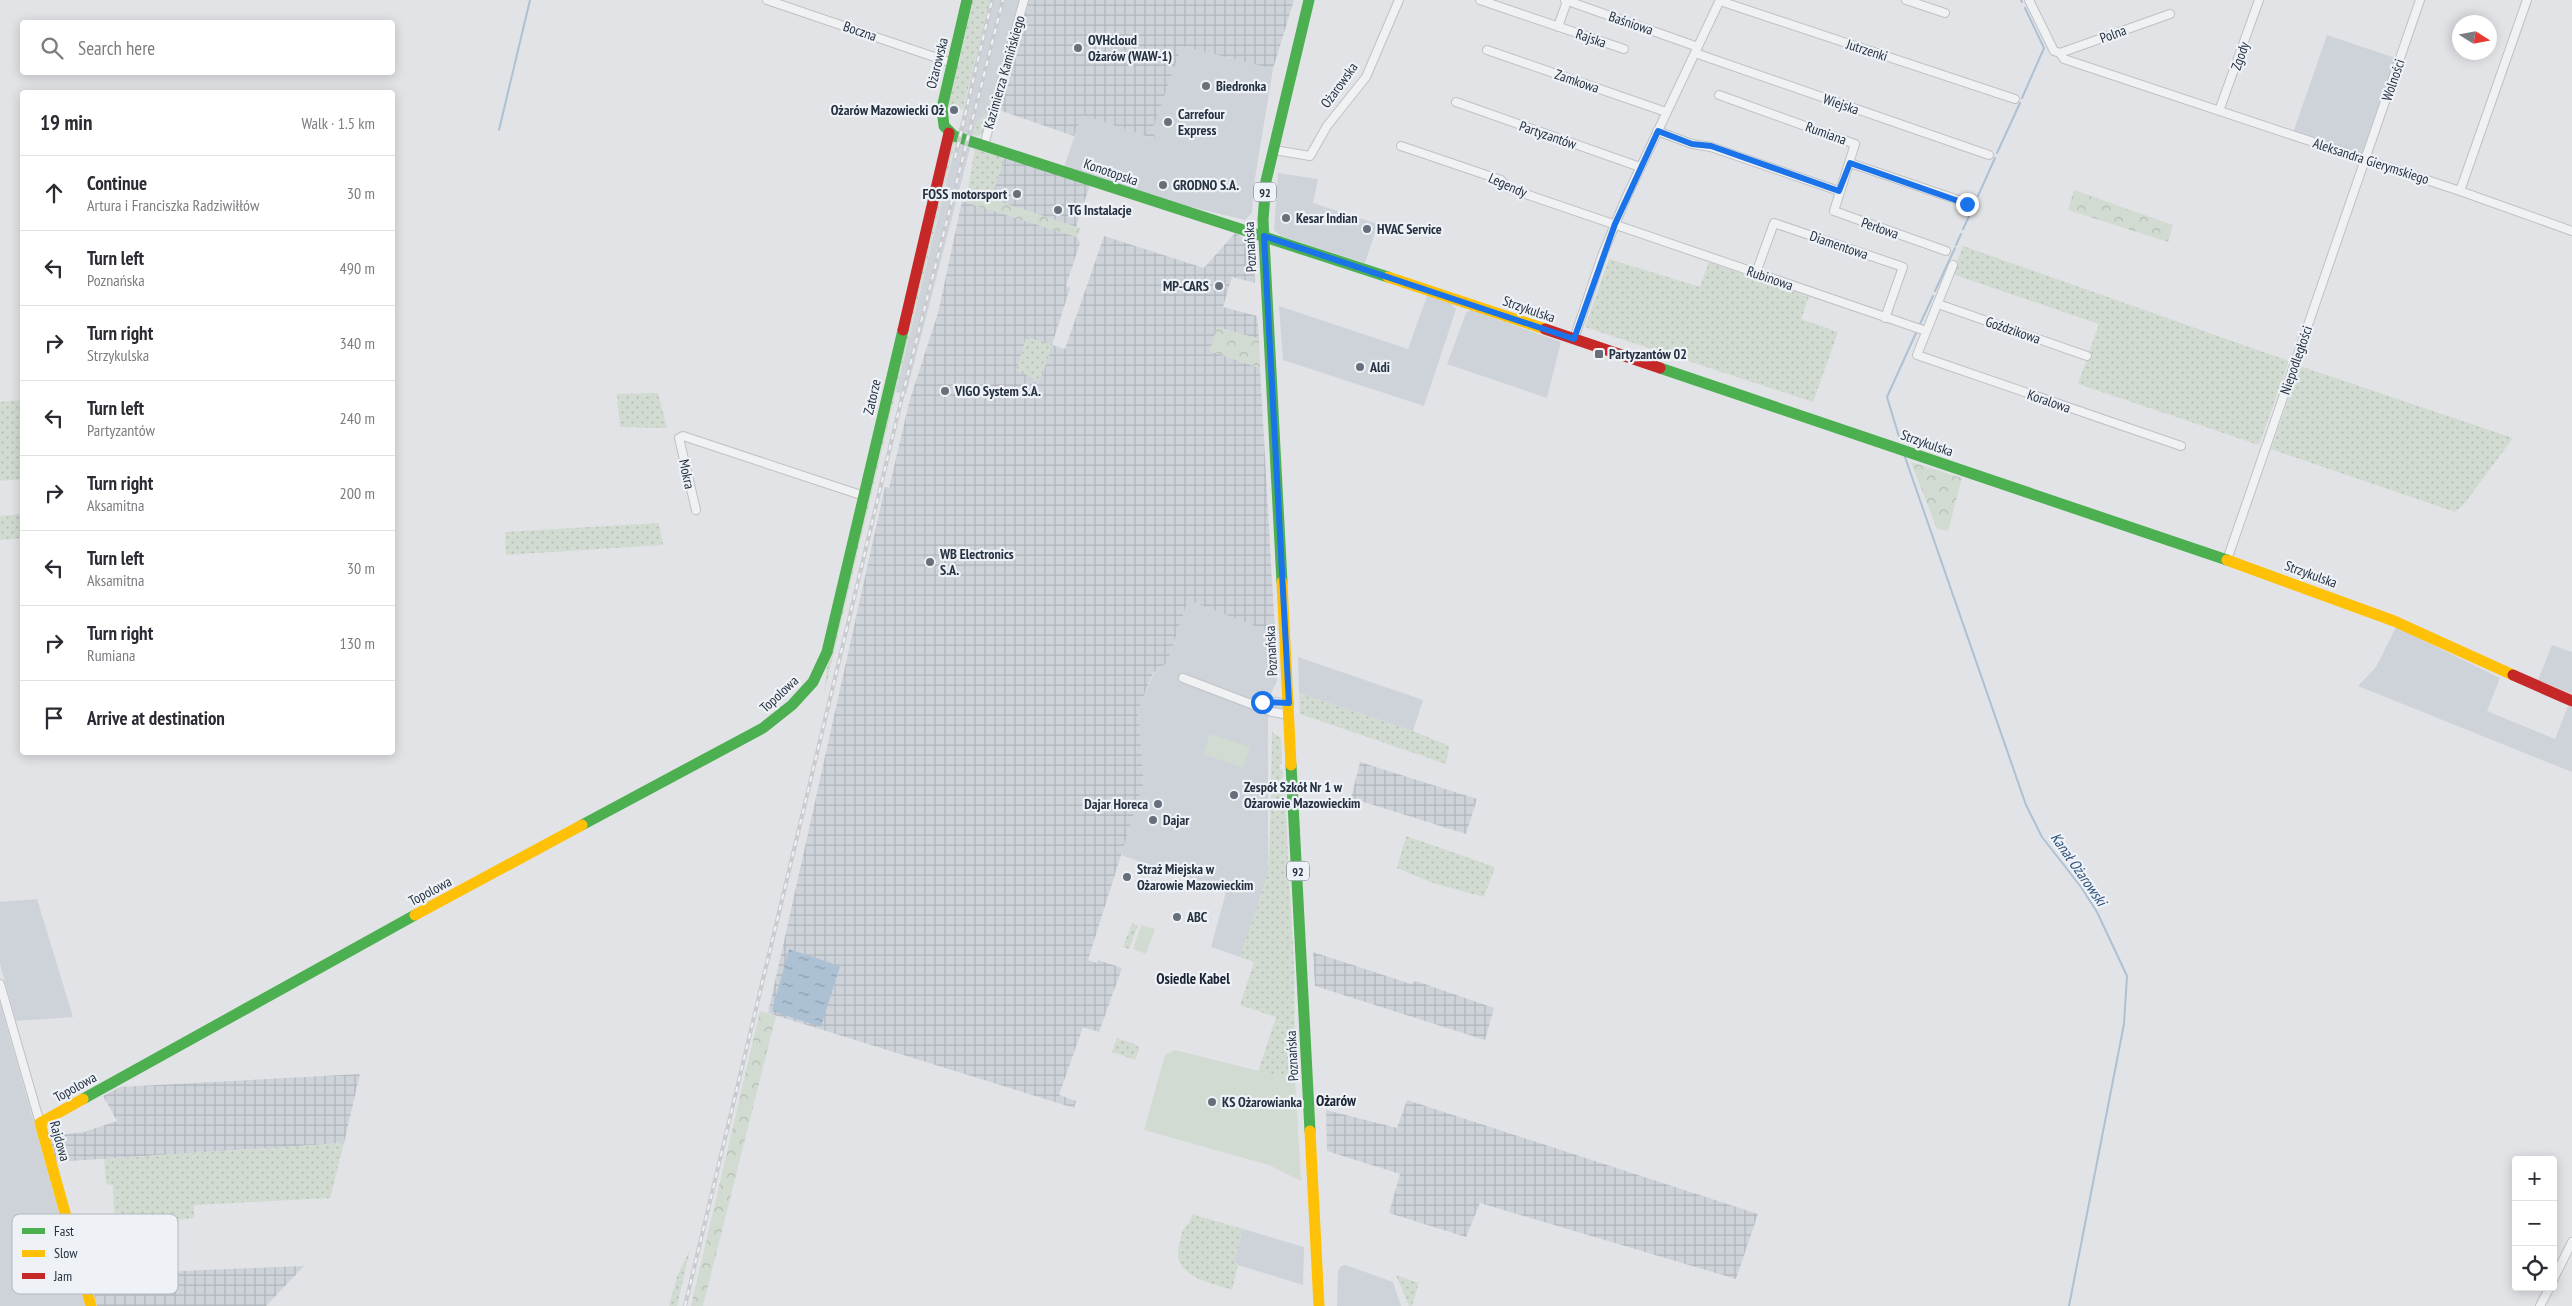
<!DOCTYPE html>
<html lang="en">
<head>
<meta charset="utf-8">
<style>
	:root { --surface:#fff; --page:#f7f7f7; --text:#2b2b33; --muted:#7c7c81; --line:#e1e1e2 }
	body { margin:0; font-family:"PT Sans Narrow",sans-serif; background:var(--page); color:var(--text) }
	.controls { position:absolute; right:15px; bottom:15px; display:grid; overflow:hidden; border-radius:5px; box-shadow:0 2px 12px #0003 }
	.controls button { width:45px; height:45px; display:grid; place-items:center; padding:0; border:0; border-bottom:1px solid var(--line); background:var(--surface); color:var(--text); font:25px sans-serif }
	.compass { position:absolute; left:2452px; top:15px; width:45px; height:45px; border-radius:50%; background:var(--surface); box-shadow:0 2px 12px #0003; rotate:101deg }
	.stop { position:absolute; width:15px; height:15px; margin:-11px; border:4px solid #1a73e8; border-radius:50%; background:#fff }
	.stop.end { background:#1a73e8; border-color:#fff; box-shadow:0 1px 5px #0008 }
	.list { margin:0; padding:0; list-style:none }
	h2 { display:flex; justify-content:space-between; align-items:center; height:65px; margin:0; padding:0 20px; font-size:21px }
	h2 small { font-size:16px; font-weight:400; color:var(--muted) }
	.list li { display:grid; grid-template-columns:32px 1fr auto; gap:15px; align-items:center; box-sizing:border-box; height:75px; padding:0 20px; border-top:1px solid var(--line) }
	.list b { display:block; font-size:19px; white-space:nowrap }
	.list p { margin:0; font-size:16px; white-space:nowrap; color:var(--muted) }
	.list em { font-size:16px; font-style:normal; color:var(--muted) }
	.icon { flex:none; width:28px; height:28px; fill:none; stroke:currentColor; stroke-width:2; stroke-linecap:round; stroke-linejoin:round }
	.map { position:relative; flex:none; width:2572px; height:1306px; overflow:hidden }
	.search { position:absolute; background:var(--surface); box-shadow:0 2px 12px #0003; left:20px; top:20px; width:375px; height:55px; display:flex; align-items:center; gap:12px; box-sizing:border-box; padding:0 18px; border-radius:5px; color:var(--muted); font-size:19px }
	.panel { position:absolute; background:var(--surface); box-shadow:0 2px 12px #0003; left:20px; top:90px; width:375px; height:665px; border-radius:5px }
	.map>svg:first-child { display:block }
	.built { fill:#ced3da }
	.industrial { fill:url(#industrial-grid) }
	.grass { fill:url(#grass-dots) }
	.forest { fill:url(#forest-crowns) }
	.pitch { fill:#d2dbd1 }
	.water { fill:url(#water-ripples) }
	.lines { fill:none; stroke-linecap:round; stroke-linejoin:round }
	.stream { stroke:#acc1d4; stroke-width:2 }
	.street-casing { stroke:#bfc1c4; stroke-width:10 }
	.street { stroke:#f0f1f3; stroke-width:8 }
	.fast { stroke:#4caf50; stroke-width:11 }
	.slow { stroke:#ffc107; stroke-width:11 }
	.jam { stroke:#c62828; stroke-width:11 }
	.rail-casing { stroke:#c9cbce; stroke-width:4 }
	.rail { stroke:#eef2f7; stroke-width:2; stroke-dasharray:5.5; stroke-linecap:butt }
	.route { stroke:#1a73e8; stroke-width:6 }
	.poi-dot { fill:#676f7b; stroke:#eef2f7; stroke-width:2 }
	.labels { text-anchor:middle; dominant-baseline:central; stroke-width:4.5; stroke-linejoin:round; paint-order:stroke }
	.shield { fill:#eef2f7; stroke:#626b78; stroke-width:1 }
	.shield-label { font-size:12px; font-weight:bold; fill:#263141 }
	.street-label { font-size:14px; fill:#263141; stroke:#eef2f7 }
	.poi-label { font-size:14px; font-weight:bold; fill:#263141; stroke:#eef2f7; text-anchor:start }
	.water-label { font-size:15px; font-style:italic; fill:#2d5179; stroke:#eef2f7 }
	.neighbourhood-label { font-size:15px; font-weight:bold; fill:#192232; stroke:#eef2f7 }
	.key { fill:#eef2f7; stroke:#b2b8c0; stroke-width:1 }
	.key-label { font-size:14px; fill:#263141 }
</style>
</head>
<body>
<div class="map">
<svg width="2572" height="1306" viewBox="0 0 2572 1306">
	<defs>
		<pattern id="industrial-grid" width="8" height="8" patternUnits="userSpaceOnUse" patternTransform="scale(1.25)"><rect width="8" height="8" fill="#ced3da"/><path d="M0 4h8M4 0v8" fill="none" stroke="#b1b6bc"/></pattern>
		<pattern id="grass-dots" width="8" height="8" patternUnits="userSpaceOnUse" patternTransform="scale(1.25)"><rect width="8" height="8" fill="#d2dbd1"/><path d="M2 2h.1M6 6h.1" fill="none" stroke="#b4bcb5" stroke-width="1.8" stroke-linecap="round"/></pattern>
		<pattern id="forest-crowns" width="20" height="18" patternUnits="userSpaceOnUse" patternTransform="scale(1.25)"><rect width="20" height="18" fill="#d2dbd1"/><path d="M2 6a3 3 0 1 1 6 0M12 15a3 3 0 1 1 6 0" fill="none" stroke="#b4bcb5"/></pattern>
		<pattern id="water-ripples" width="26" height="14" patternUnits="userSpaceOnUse" patternTransform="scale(1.25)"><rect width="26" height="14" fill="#acc1d4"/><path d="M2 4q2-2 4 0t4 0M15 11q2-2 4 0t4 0" fill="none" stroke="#8c9dae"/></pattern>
	</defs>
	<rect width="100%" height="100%" fill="#e1e3e6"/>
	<path class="built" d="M 990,0 L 1019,0 L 987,113 L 977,122 L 906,394 L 896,392 Z
		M 2327,35 L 2395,58 L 2361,156 L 2293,133 Z
		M 1182,46 L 1273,69 L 1254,184 L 1252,213 L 1245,220 L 1163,200 L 1064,167 L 1082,114 L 1154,139 L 1153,128 Z
		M 1278,173 L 1318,179 L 1313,203 L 1378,224 L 1365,263 L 1281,236 L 1274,230 Z
		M 1427,296 L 1452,304 L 1456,309 L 1424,406 L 1283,360 L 1279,306 L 1408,349 Z
		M 1471,310 L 1561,342 L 1547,398 L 1447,364 L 1466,313 Z
		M 1188,600 L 1275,634 L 1277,681 L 1268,700 L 1268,874 L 1240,957 L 1211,947 L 1226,892 L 1121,855 L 1144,782 L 1138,711 L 1154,673 L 1167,663 Z
		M 2396,627 L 2500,678 L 2487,711 L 2555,739 L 2568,706 L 2572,707 L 2572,772 L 2358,686 L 2376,667 Z
		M 2552,645 L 2572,652 L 2572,694 L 2538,680 Z
		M 1298,657 L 1423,700 L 1413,731 L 1299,693 Z
		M 37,899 L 73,1017 L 16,1021 L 0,964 L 0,902 Z
		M 0,1003 L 36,1130 L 85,1306 L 0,1306 Z
		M 1243,1229 L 1304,1247 L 1303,1285 L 1238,1265 L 1234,1261 Z
		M 1346,1265 L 1393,1282 L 1401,1306 L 1337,1306 L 1338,1271 L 1341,1266 Z"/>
	<path class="industrial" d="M 1029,0 L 1294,0 L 1273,69 L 1182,46 L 1153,128 L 1155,139 L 1083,115 L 1074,136 L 999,110 Z
		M 1005,156 L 1090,185 L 1076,227 L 991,199 Z
		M 962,201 L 1077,237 L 1080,243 L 1066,286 L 1070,288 L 1052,345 L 1065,349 L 1104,236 L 1204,268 L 1235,233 L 1253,244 L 1255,283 L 1232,277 L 1223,307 L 1257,316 L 1259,339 L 1217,327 L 1210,351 L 1260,368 L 1275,634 L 1188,600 L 1167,663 L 1153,673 L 1138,711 L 1144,782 L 1088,960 L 1097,963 L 1098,960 L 1122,968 L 1099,1032 L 1083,1027 L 1059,1095 L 1076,1101 L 1074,1108 L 768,1013 L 885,487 L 889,488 L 910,399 L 938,313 Z
		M 1360,762 L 1477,799 L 1466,834 L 1351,798 Z
		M 1313,952 L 1411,984 L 1416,981 L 1494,1008 L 1485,1040 L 1315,986 Z
		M 360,1074 L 344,1143 L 55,1162 L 49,1136 L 84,1132 L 117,1121 L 103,1096 L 120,1087 Z
		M 1407,1100 L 1758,1214 L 1736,1279 L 1480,1203 L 1466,1237 L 1389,1213 L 1400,1174 L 1327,1151 L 1326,1110 L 1397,1128 Z
		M 304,1266 L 266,1306 L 97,1306 L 94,1293 L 119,1292 L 118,1276 L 170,1274 L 180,1271 Z"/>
	<path class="grass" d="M 972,0 L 990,0 L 963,109 L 950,106 L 947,120 L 946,114 Z
		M 1019,0 L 1021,0 L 984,131 L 979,136 L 973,135 L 977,122 L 987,113 Z
		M 952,141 L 955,142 L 824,694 L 828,660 Z
		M 975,146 L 1005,156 L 991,199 L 968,191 Z
		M 1963,246 L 2289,361 L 2259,445 L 2078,384 L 2099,324 L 1955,275 L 1954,269 Z
		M 1609,259 L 1700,287 L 1709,262 L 1809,297 L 1801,319 L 1838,332 L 1813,402 L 1585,327 Z
		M 1026,337 L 1052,345 L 1041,379 L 1035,382 L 1033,381 L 1034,378 L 1016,371 Z
		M 2300,366 L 2513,438 L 2464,504 L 2455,512 L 2271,449 Z
		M 658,393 L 667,428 L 620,427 L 617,394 Z
		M 22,400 L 22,479 L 0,481 L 0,402 Z
		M 22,514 L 22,538 L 0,540 L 0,516 Z
		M 659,523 L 663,545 L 506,555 L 505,532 Z
		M 1299,693 L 1413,731 L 1449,746 L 1446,764 L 1300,714 Z
		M 1272,732 L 1281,738 L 1282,764 L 1280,764 L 1280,769 L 1282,769 L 1283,778 L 1274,786 L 1271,785 Z
		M 1284,782 L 1294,965 L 1295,1080 L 1258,1072 L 1276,1017 L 1240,1005 L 1254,962 L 1240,957 L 1268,874 L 1271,796 Z
		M 1406,836 L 1495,867 L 1484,897 L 1433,883 L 1397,868 Z
		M 1132,923 L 1138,925 L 1129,949 L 1123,947 Z
		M 1117,1038 L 1137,1045 L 1139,1049 L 1135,1060 L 1112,1052 Z
		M 344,1143 L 330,1198 L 194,1205 L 194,1218 L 139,1224 L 115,1238 L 113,1185 L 106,1184 L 104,1159 Z
		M 1192,1214 L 1243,1229 L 1234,1261 L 1238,1265 L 1232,1290 C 1210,1282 1171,1277 1179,1245 C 1180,1241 1181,1234 1183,1230 C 1188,1222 1190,1225 1192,1214 Z
		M 690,1250 L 677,1306 L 669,1306 L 678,1274 Z
		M 1396,1275 L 1419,1283 L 1412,1306 L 1409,1306 Z"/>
	<path class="forest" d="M 2074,190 L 2173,225 L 2168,242 L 2068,210 Z
		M 968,191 L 1080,228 L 1077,237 L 967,203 Z
		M 1217,327 L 1259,339 L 1260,368 L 1210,351 Z
		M 1911,462 L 1962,478 L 1948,531 L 1937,529 Z
		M 760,1011 L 776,1016 L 703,1306 L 691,1306 Z"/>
	<path class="pitch" d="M 1210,734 L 1250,747 L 1243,768 L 1203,754 Z
		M 1141,925 L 1155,929 L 1146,954 L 1133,949 Z
		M 1175,1050 L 1295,1080 L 1301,1181 L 1269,1165 L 1144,1130 L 1165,1055 Z"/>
	<path class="water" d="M 789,949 L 840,966 L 821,1027 L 772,1011 Z"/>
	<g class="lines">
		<path class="stream" d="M 2021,0 L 2022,2
			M 2022,98 L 2044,48 L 2025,8
			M 499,130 L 530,0
			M 1997,153 L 2020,103
			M 1978,196 L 1995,158
			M 1963,229 L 1976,202
			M 1956,245 L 1961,234
			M 1935,291 L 1955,248
			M 1920,324 L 1933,296
			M 1900,440 L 1887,397 L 1916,333
			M 1905,457 L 2026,805 L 2042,837 L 2081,887 L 2097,912 L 2127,976 L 2124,1024 L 2069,1306"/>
		<g class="street-casing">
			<path id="street" d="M 767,0 L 952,63
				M 1480,0 L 1624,49
				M 1565,0 L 1698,47
				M 1906,0 L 1945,13
				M 2029,0 L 2054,51 L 2060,53 L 2170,14
				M 1720,1 L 2015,99
				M 1558,27 L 1567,1
				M 1487,50 L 1666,112
				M 1695,53 L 1989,155
				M 2060,53 L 2064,59 L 2460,191 L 2572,231
				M 1719,95 L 1855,144 L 1834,211 L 1946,251
				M 1456,102 L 1640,167
				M 2219,111 L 2259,0
				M 1657,131 L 1692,144 L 1711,147 L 1839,191
				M 984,145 L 1024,0
				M 1401,146 L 1501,180 L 1508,188 L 1926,331
				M 1280,151 L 1310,156 L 1327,126 L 1366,77 L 1399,0
				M 1850,163 L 1967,203
				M 2460,191 L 2527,0
				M 1953,265 L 1917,355 L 2181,446
				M 1756,273 L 1774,223 L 1903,267 L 1885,318
				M 1938,304 L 2087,356
				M 1574,339 L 1602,256 L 1626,198 L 1720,0
				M 696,510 L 679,438 L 683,436 L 864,496
				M 2227,560 L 2420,0
				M 1183,678 L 1272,712 L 1289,715
				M 1254,701 L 1289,703
				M 0,984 L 40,1123
				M 2553,1280 L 2572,1242
				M 2540,1306 L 2550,1287"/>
		</g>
		<use href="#street" class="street"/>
		<path class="fast" d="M 967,0 L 942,108 L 944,126 L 954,136 L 1388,277
			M 1660,368 L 2227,560
			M 1282,582 L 1263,220 L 1266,181 L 1309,0
			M 1291,765 L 1310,1131
			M 582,825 L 763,728 L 792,705 L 813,682 L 827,652 L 903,330
			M 83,1099 L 415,915"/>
		<path class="slow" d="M 1388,277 L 1545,329
			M 2227,560 L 2394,621 L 2513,675
			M 1282,582 L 1291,765
			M 415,915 L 582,825
			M 83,1099 L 40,1123 L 91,1306
			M 1310,1131 L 1319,1306"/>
		<path class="jam" d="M 1545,329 L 1660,368
			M 903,330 L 949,133
			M 2513,675 L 2572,701"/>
		<g class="rail-casing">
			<path id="rail" d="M 955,158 L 992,0
				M 685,1306 L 903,393 L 1003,0"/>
		</g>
		<use href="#rail" class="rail"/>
	</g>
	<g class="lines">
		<path class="route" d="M 1262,702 L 1289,703 L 1264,236 L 1574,339 L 1615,224 L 1658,131 L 1692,144 L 1711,146 L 1839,191 L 1850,163 L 1967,204"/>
	</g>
	<g class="poi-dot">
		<circle cx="1078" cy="48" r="5"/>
		<circle cx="1206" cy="86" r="5"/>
		<circle cx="954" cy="110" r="5"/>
		<circle cx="1168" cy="122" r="5"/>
		<circle cx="1163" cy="185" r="5"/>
		<circle cx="1017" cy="194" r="5"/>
		<circle cx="1058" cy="210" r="5"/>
		<circle cx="1286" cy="218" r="5"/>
		<circle cx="1367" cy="229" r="5"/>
		<circle cx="1219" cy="286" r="5"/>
		<rect x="1594" y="349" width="10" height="10" rx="2.5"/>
		<circle cx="1360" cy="367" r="5"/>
		<circle cx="945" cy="391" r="5"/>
		<circle cx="930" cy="562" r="5"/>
		<circle cx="1234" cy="795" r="5"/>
		<circle cx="1158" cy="804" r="5"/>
		<circle cx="1153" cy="820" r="5"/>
		<circle cx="1127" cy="877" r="5"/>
		<circle cx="1177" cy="917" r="5"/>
		<circle cx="1212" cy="1102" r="5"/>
	</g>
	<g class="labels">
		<g class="shield">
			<rect x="1254" y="182.5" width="22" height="19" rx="4"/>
			<rect x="1287" y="861.5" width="22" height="19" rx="4"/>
		</g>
		<g class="shield-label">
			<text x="1265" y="192">92</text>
			<text x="1298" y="871">92</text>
		</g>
		<g class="street-label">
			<text transform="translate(1631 23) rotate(19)">Baśniowa</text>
			<text transform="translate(860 31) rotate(19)">Boczna</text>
			<text transform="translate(2113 34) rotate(-20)">Polna</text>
			<text transform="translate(1591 38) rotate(19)">Rajska</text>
			<text transform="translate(1867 50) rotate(18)">Jutrzenki</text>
			<text transform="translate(2240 56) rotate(-71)">Zgody</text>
			<text transform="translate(937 63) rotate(-76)">Ożarowska</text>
			<text transform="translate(1004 72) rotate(-74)">Kazimierza Kamińskiego</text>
			<text transform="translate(2393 80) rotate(-71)">Wolności</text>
			<text transform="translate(1577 81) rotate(19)">Zamkowa</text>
			<text transform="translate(1339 85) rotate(-54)">Ożarowska</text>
			<text transform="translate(1841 104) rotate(19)">Wiejska</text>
			<text transform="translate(1826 133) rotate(20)">Rumiana</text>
			<text transform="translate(1548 135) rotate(19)">Partyzantów</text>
			<text transform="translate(2371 161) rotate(18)">Aleksandra Gierymskiego</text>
			<text transform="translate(1111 172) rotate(19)">Konotopska</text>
			<text transform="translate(1508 185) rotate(24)">Legendy</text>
			<text transform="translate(1880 228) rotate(19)">Perłowa</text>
			<text transform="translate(1839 245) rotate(19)">Diamentowa</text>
			<text transform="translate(1250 247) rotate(-93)">Poznańska</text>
			<text transform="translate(1770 278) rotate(19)">Rubinowa</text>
			<text transform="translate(1529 309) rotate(19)">Strzykulska</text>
			<text transform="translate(2013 330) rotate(19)">Goździkowa</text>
			<text transform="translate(2296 360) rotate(-71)">Niepodległości</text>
			<text transform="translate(872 397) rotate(-77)">Zatorze</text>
			<text transform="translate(2049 401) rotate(19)">Koralowa</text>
			<text transform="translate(1927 443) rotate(19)">Strzykulska</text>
			<text transform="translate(687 474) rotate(78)">Mokra</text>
			<text transform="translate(2311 574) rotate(20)">Strzykulska</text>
			<text transform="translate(1271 651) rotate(-93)">Poznańska</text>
			<text transform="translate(779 694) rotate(-43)">Topolowa</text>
			<text transform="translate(430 891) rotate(-28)">Topolowa</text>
			<text transform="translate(1292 1056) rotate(-93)">Poznańska</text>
			<text transform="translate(75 1087) rotate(-29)">Topolowa</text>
			<text transform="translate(60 1141) rotate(74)">Rajdowa</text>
		</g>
		<g class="poi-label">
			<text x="1088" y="40">OVHcloud<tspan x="1088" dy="16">Ożarów (WAW-1)</tspan></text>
			<text x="1216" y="86">Biedronka</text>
			<text x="944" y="110" text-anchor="end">Ożarów Mazowiecki Oż</text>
			<text x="1178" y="114">Carrefour<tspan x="1178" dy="16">Express</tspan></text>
			<text x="1173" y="185">GRODNO S.A.</text>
			<text x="1007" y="194" text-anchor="end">FOSS motorsport</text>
			<text x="1068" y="210">TG Instalacje</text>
			<text x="1296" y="218">Kesar Indian</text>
			<text x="1377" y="229">HVAC Service</text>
			<text x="1209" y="286" text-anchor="end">MP-CARS</text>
			<text x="1609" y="354">Partyzantów 02</text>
			<text x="1370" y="367">Aldi</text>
			<text x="955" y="391">VIGO System S.A.</text>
			<text x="940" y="554">WB Electronics<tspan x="940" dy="16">S.A.</tspan></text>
			<text x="1244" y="787">Zespół Szkół Nr 1 w<tspan x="1244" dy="16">Ożarowie Mazowieckim</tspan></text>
			<text x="1148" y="804" text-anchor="end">Dajar Horeca</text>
			<text x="1163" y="820">Dajar</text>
			<text x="1137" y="869">Straż Miejska w<tspan x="1137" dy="16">Ożarowie Mazowieckim</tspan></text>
			<text x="1187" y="917">ABC</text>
			<text x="1222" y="1102">KS Ożarowianka</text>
		</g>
		<g class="water-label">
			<text transform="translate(2079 869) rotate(55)">Kanał Ożarowski</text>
		</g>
		<g class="neighbourhood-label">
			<text x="1193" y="978">Osiedle Kabel</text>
			<text x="1336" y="1100">Ożarów</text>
		</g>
	</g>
	<rect x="12" y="1214" width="166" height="80" rx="8" class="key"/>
	<rect x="22" y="1228" width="23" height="6" fill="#4caf50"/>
	<rect x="22" y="1250" width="23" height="7" fill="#ffc107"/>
	<rect x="22" y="1273" width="23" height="6" fill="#c62828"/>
	<g class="key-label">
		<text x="54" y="1236">Fast</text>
		<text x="54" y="1258">Slow</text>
		<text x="54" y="1281">Jam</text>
	</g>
</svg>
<div class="controls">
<button>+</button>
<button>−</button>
<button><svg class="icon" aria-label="locate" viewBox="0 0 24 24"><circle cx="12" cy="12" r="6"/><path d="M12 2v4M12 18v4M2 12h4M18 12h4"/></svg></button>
</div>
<svg class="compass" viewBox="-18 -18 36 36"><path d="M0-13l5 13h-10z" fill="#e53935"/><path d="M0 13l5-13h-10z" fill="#7c7c81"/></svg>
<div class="stop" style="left:1262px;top:702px"></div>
<div class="stop end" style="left:1967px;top:204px"></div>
<div class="search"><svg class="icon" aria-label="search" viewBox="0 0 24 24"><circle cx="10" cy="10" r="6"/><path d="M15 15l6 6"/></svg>Search here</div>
<section class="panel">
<h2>19 min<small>Walk · 1.5 km</small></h2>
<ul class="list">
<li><svg class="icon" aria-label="ahead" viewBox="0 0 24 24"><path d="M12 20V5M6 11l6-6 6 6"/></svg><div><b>Continue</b><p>Artura i Franciszka Radziwiłłów</p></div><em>30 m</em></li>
<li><svg class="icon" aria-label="left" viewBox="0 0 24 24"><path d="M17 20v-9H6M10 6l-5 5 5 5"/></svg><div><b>Turn left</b><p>Poznańska</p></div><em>490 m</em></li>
<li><svg class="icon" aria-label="right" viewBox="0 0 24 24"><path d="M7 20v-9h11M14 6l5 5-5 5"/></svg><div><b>Turn right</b><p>Strzykulska</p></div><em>340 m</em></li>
<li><svg class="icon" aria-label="left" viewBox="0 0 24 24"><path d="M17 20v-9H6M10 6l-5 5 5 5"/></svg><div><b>Turn left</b><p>Partyzantów</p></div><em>240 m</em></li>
<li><svg class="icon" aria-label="right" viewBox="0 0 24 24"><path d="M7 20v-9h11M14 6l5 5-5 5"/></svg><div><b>Turn right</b><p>Aksamitna</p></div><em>200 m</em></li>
<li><svg class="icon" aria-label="left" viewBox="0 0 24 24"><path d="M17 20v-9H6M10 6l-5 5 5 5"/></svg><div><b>Turn left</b><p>Aksamitna</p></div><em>30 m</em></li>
<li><svg class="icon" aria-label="right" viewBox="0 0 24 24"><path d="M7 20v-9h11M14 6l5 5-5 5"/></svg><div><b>Turn right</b><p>Rumiana</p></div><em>130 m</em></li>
<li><svg class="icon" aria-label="arrive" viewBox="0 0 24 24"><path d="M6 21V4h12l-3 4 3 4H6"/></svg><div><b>Arrive at destination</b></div></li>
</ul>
</section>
</div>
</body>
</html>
